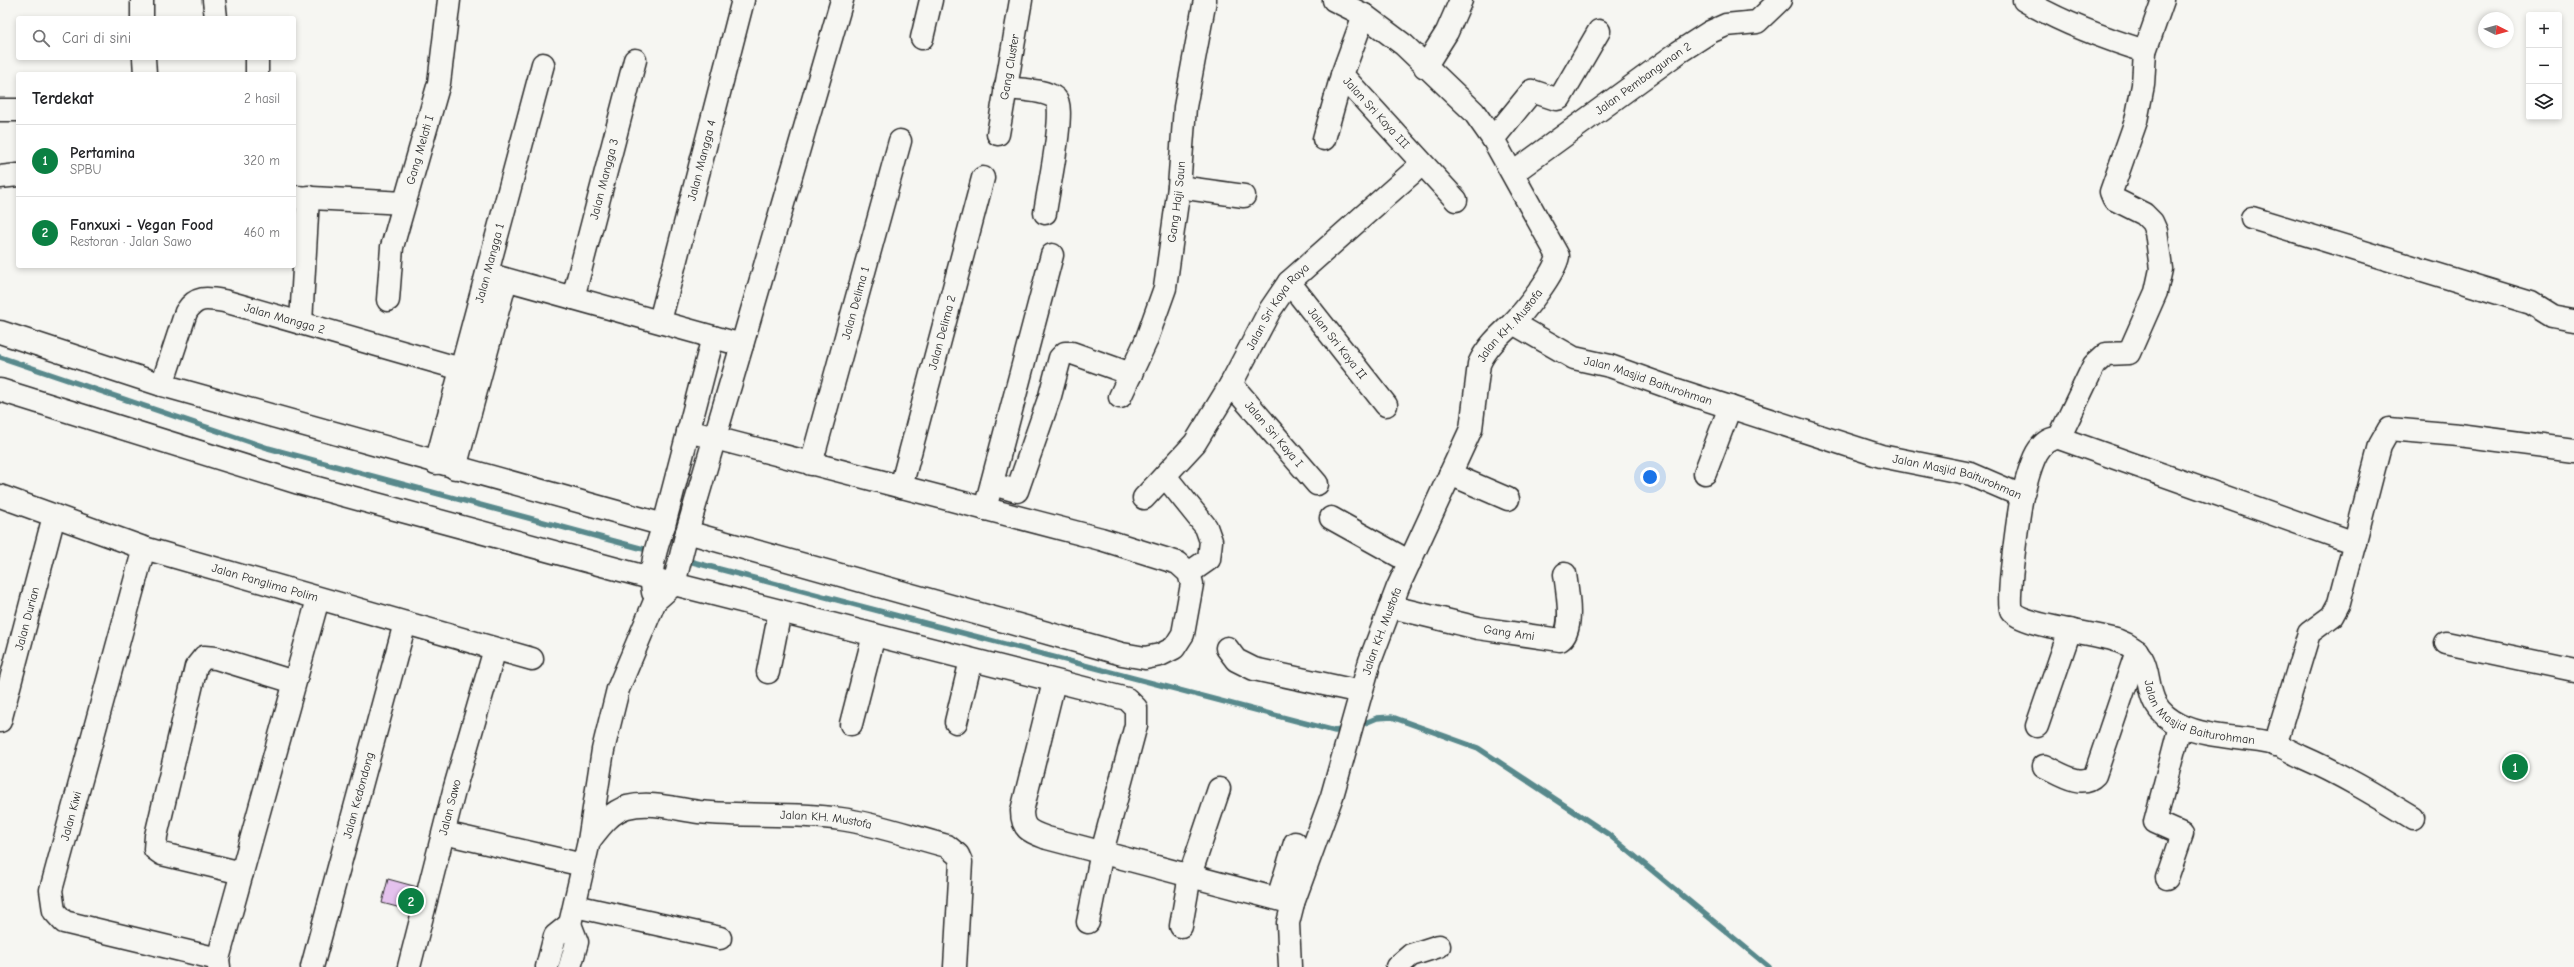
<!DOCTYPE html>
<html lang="id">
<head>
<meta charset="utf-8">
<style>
	:root { --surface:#fff; --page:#f2f2f2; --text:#202124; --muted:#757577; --line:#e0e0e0; --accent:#0b8043 }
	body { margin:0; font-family:"Comic Neue",sans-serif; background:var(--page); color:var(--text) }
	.controls { position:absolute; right:12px; top:12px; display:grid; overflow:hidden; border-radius:4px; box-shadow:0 2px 6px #0003 }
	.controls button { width:36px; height:36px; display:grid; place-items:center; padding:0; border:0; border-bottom:1px solid var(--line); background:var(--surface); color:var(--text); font:20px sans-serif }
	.compass { position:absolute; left:2478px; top:12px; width:36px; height:36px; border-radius:50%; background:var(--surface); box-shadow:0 2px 6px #0003; rotate:96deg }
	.you { position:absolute; left:1650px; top:477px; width:14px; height:14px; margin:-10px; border:3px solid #fff; border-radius:50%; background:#1a73e8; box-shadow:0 0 0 6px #1a73e833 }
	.badge { display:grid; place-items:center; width:26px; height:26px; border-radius:50%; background:var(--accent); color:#fff; font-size:13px; font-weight:700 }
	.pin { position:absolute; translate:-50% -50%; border:2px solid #fff; box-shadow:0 1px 4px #0006 }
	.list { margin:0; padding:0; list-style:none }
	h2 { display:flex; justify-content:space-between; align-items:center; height:52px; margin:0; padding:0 16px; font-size:17px }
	h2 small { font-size:13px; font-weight:400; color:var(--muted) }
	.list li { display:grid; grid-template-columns:26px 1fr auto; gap:12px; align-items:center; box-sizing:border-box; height:72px; padding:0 16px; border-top:1px solid var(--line) }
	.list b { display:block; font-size:15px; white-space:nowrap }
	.list p { margin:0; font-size:13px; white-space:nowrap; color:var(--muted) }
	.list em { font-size:13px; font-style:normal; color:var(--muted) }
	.icon { flex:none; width:22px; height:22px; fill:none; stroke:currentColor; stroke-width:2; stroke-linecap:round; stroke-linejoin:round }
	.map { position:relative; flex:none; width:2574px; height:967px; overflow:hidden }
	.search { position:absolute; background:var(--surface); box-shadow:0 2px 6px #0003; left:16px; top:16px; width:280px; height:44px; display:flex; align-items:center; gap:10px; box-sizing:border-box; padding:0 14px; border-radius:4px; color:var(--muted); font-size:15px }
	.panel { position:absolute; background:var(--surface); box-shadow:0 2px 6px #0003; left:16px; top:72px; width:280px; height:196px; border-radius:4px }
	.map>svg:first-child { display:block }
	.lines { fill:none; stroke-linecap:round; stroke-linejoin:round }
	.stream { stroke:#58898c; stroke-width:5.5 }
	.building { fill:#e4c2ed; stroke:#2b2b2b }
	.minor-casing { stroke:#2b2b2b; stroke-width:25 }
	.minor { stroke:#f6f6f2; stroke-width:22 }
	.labels { text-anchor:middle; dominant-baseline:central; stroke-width:3; stroke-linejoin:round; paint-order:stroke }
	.street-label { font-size:12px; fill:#2b2b2b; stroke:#f6f6f2 }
</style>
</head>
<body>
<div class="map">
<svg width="2574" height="967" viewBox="0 0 2574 967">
	<rect width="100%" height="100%" fill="#f6f6f2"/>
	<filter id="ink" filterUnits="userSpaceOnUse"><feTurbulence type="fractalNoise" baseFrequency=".025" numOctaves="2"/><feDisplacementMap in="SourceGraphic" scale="8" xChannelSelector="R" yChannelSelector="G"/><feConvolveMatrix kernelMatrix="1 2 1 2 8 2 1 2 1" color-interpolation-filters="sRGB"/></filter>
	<g filter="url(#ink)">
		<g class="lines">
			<path class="stream" d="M 0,357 L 268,448 L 651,551
				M 685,560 L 1335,731 L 1346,729
				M 1358,726 L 1377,718 L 1392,717 L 1478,748 L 1608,834 L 1769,967"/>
		</g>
		<path class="building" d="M 388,879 L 421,888 L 416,912 L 382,903 Z"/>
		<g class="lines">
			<g class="minor-casing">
				<g id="minor">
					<path d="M 142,0 L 142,18"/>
					<path d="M 214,0 L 216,18"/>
					<path d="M 2024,0 C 2062,23 2103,38 2145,51"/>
					<path id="s1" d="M 1364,15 L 1342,75 L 1456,200"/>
					<path d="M 922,38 L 931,0"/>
					<path d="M 144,58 L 145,74"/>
					<path d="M 1425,67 L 1447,32 L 1461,0"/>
					<path d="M 257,74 L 257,58"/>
					<path d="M 1005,88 C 1020,90 1045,89 1056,99 C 1066,109 1047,195 1045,213"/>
					<path d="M 0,110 L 18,110"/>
					<path id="s2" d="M 998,134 L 1021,0"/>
					<path d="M 1324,139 L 1342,75"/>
					<path d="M 1493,139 L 1532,91 L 1556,99 L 1560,98 L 1599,31"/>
					<path id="s3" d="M 1513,173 L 1679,52 L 1710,32 L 1726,25 L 1757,22 L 1780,0"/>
					<path d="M 0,177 L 18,175"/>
					<path d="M 1179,187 L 1244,196"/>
					<path d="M 294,197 L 404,203"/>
					<path d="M 2252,218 L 2531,303 L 2552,316 L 2574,320"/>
					<path d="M 487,274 L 742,345 L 842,0"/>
					<path id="s4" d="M 1289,282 L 1386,405"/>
					<path id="s5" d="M 573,298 L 635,60"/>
					<path id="s6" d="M 388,300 L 392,247 L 439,83 L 449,0"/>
					<path id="s7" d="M 660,321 L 743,0"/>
					<path d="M 301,323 L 308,197"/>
					<path id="s8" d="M 1513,323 L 1574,358 L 1610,366 L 1677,390 L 1881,456 L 1971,474 L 2022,496 C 2019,512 2006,600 2011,610 C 2020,626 2098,633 2119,641 C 2167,658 2129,701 2180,725 C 2209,739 2244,736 2275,744 C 2284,747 2293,753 2302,757 C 2341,774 2377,796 2413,818"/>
					<path d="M 0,332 L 162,385 L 664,525"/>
					<path id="s9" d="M 1231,384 L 1317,484"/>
					<path id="s10" d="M 162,385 L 186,312 C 196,296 207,298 224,301 L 461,369"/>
					<path d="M 0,390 L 299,483 L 650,578 L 1127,699 L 1136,708 L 1136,725 L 1102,852 L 1088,922"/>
					<path id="s11" d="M 1120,397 L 1146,341 L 1165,288 L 1179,187 L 1185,107 L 1205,0"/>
					<path d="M 2059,438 L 2094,365 L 2106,354 L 2129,353 L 2156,292 L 2161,269 L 2156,231 L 2152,222 L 2144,214 L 2114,199 L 2111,192 L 2136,121 L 2143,85 L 2145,51 L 2163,0"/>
					<path id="s12" d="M 436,463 L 543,64"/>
					<path id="s13" d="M 811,464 L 900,141"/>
					<path d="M 455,468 L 506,280"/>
					<path d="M 1705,473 L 1730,407"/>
					<path d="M 1450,474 L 1508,499"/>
					<path d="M 1165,476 L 1206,527 L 1211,541 L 1209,559 L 1189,573"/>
					<path d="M 992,484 L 1017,491 L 1050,396 L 1060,358 L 1065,353 L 1072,353 L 1131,374"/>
					<path id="s14" d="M 901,487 L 983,178"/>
					<path id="s15" d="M 0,496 L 144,548 L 532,659"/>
					<path d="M 2022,496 C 2029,477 2033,438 2059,438 L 2355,543"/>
					<path id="s16" d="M 1144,498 L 1195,443 L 1231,384 L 1270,310 L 1289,282 L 1422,164"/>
					<path d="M 985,509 L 1052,255"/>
					<path d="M 1331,518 L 1410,562"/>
					<path d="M 687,532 L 1122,654 L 1145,658 L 1160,655 L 1174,648 L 1183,634 L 1192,584 L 1189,573 L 1178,563 L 1101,539 L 688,431"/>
					<path d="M 144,548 L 51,890 L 54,911 L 64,922 L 218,959"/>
					<path d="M 653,592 C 649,569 656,547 664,525 L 713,337"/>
					<path id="s17" d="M 1392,607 L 1478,628 L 1560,640 C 1575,631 1567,589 1565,574"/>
					<path d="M 2446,643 L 2574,670"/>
					<path d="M 1227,648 L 1236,660 L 1254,669 L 1361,692"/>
					<path d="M 768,672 L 780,611"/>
					<path d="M 1054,682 L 1022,811 C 1022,830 1031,832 1047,838 L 1293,903"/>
					<path id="s18" d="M 0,721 L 54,516"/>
					<path d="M 956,722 L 971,660"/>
					<path d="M 851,724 L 874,635"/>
					<path d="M 2037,726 L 2070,630"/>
					<path d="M 2275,745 L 2309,633 L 2332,616 L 2339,603 L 2380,445 L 2389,429 L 2459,435 L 2574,450"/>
					<path d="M 2044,766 C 2059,773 2082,789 2095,775 L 2137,651"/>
					<path d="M 444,833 L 583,865"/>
					<path id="s19" d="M 589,841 C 599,828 610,812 627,807 C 651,801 676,809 699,812 C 746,817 794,812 841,819 C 877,824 912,837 947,846 L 958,855 L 961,862 L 955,967"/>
					<path d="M 242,873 L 162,854 L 155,849 L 156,836 L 196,667 L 204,657 L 216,658 L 294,682"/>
					<path d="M 2167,878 L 2182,834 L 2155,822 L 2180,726"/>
					<path d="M 1278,898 L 1295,843"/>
					<path d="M 575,906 L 720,938"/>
					<path d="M 570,924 L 589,841 L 603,750 L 618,689 L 655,601 L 674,584 L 687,532 L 742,345"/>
					<path d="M 570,924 L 577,942 L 570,967"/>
					<path d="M 1181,926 L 1190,875 L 1219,789"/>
					<path d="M 219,967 L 218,959 L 318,599"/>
					<path id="s20" d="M 312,967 L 405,623"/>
					<path id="s21" d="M 409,967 L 455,787 L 495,649"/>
					<path d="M 547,967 L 555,936 L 570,924"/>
					<path id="s22" d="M 1290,967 L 1288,923 L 1293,903 L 1332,796 L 1370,661 L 1398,587 L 1471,429 L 1479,364 C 1486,348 1499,336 1512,324 C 1525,311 1555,273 1558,256 L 1493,139 L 1474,112 L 1404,45 L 1364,15 L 1334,0"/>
					<path d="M 1397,967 L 1411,955 L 1439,946"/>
				</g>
			</g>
			<use href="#minor" class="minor"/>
		</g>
	</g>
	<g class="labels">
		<g class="street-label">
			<text stroke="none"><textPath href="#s2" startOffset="68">Gang Cluster</textPath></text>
			<text stroke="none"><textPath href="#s3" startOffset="161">Jalan Pembangunan 2</textPath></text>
			<text stroke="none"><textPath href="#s1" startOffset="115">Jalan Sri Kaya III</textPath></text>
			<text stroke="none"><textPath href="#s6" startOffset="154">Gang Melati I</textPath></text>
			<text stroke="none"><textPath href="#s7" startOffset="166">Jalan Mangga 4</textPath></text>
			<text stroke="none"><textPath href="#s5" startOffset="123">Jalan Mangga 3</textPath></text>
			<text stroke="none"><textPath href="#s11" startOffset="205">Gang Haji Saun</textPath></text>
			<text stroke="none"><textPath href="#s12" startOffset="207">Jalan Mangga 1</textPath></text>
			<text stroke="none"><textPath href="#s13" startOffset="167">Jalan Delima 1</textPath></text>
			<text stroke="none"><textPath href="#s16" startOffset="235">Jalan Sri Kaya Raya</textPath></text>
			<text stroke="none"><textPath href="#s10" startOffset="183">Jalan Mangga 2</textPath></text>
			<text stroke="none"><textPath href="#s22" startOffset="687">Jalan KH. Mustofa</textPath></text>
			<text stroke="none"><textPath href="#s14" startOffset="160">Jalan Delima 2</textPath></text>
			<text stroke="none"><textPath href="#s4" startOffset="78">Jalan Sri Kaya II</textPath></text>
			<text stroke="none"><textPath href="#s8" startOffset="148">Jalan Masjid Baiturohman</textPath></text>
			<text stroke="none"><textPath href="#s9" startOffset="66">Jalan Sri Kaya I</textPath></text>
			<text stroke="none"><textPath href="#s8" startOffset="472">Jalan Masjid Baiturohman</textPath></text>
			<text stroke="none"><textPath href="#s15" startOffset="279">Jalan Panglima Polim</textPath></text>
			<text stroke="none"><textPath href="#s18" startOffset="106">Jalan Durian</textPath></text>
			<text stroke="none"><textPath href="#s22" startOffset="351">Jalan KH. Mustofa</textPath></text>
			<text stroke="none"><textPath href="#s17" startOffset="120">Gang Ami</textPath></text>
			<text stroke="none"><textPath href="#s8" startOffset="888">Jalan Masjid Baiturohman</textPath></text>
			<text stroke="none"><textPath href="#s20" startOffset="178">Jalan Kedondong</textPath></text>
			<text stroke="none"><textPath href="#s21" startOffset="165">Jalan Sawo</textPath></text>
			<text transform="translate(71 816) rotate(-75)">Jalan Kiwi</text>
			<text stroke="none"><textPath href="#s19" startOffset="252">Jalan KH. Mustofa</textPath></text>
		</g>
	</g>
</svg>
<div class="controls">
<button>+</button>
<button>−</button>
<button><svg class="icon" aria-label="layers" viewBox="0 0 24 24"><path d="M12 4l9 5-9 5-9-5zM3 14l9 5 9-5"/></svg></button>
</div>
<svg class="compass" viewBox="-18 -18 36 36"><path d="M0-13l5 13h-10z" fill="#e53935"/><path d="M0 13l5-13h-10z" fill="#757577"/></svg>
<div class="you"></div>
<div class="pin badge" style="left:2515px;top:767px">1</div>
<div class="pin badge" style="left:411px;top:901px">2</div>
<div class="search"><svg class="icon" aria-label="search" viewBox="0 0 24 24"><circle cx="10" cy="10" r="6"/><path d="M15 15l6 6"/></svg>Cari di sini</div>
<section class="panel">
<h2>Terdekat<small>2 hasil</small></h2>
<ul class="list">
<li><span class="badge">1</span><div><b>Pertamina</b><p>SPBU</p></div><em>320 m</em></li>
<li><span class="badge">2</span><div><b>Fanxuxi - Vegan Food</b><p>Restoran · Jalan Sawo</p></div><em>460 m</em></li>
</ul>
</section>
</div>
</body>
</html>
